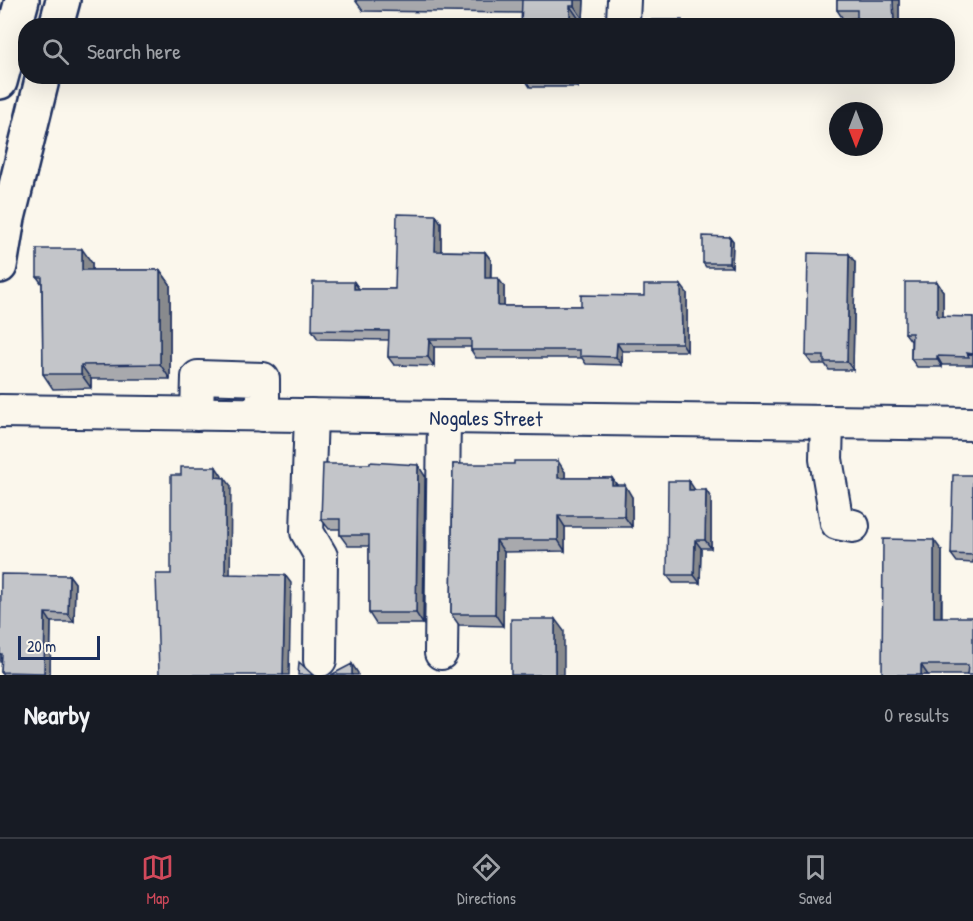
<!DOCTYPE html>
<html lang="en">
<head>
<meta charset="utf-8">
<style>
	:root { --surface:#171b24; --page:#20242c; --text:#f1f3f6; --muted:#9ea1a6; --line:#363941; --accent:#d1495b }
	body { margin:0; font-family:"Patrick Hand",sans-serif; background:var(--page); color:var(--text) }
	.compass { position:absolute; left:829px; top:102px; width:54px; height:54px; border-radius:50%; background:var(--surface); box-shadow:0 6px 24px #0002; rotate:180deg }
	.scale { position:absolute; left:18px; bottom:15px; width:82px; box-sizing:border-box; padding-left:6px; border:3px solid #1b2f5e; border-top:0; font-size:16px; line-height:21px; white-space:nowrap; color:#1b2f5e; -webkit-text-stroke:4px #fbf7ec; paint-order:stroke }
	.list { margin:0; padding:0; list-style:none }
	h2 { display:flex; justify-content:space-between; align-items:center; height:78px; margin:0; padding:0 24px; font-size:26px }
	h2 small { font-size:20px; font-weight:400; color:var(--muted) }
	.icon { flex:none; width:33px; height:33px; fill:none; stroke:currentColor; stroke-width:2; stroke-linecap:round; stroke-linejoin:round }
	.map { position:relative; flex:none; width:973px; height:675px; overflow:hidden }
	.search { position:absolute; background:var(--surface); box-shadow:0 6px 24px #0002; left:18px; right:18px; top:18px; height:66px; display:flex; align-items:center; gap:15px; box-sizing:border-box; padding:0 21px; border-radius:24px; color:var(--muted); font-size:22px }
	.sheet { height:162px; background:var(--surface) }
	nav { display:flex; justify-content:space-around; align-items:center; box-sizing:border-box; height:84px; border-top:2px solid var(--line); background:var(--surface); font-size:16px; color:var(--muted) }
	nav a { display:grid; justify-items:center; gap:3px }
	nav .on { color:var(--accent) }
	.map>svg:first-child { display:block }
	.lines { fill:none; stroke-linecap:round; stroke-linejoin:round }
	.minor-casing { stroke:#1b2f5e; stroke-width:36 }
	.major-casing { stroke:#1b2f5e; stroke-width:38 }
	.minor { stroke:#fbf7ec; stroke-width:32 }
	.major { stroke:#fbf7ec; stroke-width:33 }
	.wall { fill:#a8a9ad; stroke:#1b2f5e; stroke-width:1.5 }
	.shaded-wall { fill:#888a8d; stroke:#1b2f5e; stroke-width:1.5 }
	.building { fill:#c3c5c9; stroke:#1b2f5e; stroke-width:1.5 }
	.labels { text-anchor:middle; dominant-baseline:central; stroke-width:6; stroke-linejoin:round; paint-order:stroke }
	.street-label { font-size:21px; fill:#1b2f5e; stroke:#fbf7ec }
</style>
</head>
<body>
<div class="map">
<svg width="973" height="675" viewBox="0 0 973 675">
	<rect width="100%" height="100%" fill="#fbf7ec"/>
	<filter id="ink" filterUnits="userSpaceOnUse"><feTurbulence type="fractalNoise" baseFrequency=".0167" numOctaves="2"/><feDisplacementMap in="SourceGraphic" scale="12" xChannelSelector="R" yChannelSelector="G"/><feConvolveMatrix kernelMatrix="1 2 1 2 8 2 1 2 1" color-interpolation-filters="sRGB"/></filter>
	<g filter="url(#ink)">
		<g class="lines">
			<g class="minor-casing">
				<g id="minor">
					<path d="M 623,21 L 624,0"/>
					<path id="s1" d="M 0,411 L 973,424"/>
					<path d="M 197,414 L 198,377 L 263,379 L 263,415"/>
					<path d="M 311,415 L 307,532 L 321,556 L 320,660"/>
					<path d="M 827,422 L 826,459 L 837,523 L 853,526"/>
					<path d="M 441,653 L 444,417"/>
				</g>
			</g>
			<g class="major-casing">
				<path id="major" d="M 56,26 L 63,0
					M 0,82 L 22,0
					M 0,266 L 8,218 L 43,76"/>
			</g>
			<use href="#minor" class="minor"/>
			<use href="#major" class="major"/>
		</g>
		<path class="wall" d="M 355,0 L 584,0 L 583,19 L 521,13 L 363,11 Z
			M 837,0 L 899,0 L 899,26 L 857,18 L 843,19 L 837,10 Z
			M 523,76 L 578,76 L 578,87 L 530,87 Z
			M 703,76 L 733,76 L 733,81 L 707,81 Z
			M 441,223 L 441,251 L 485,252 L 491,260 L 491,278 L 504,286 L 504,306 L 581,306 L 644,296 L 687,293 L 687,351 L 622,351 L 622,365 L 586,364 L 582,358 L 476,358 L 471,350 L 471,347 L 434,347 L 434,366 L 394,365 L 388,357 L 389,340 L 318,339 L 312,330 L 354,282 L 359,289 L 395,289 Z
			M 730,237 L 733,241 L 732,267 L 706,267 L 703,263 Z
			M 855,262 L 853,370 L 829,370 L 825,364 L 812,364 L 806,356 Z
			M 92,263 L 92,270 L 160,270 L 170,284 L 170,379 L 91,379 L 91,388 L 53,389 L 43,374 L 42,284 L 37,277 Z
			M 937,282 L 943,291 L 943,317 L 973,317 L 973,365 L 942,365 L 942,367 L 917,367 L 911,359 L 911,341 L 905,333 Z
			M 453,464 L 565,472 L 565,478 L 612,478 L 617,485 L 632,497 L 632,527 L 565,527 L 565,551 L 504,552 L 503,626 L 459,625 L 451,614 Z
			M 973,475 L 973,563 L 957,562 L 951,554 Z
			M 425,476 L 423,624 L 376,624 L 369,613 L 369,546 L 348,546 L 340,535 L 340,529 L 329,529 L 321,519 Z
			M 695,490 L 711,498 L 711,548 L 701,548 L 700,583 L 673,583 L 667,575 Z
			M 942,551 L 942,617 L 973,675 L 882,675 Z
			M 69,575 L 75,583 L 74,622 L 51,622 L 50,675 L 3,675 L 1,672 L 2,662 L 0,662 L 0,623 Z"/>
		<path class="shaded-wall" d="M 574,0 L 584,0 L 583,19 L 574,6 Z
			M 893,0 L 899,0 L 899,26 L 894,26 Z
			M 570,6 L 579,19 L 579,26 L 570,26 Z
			M 571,76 L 578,76 L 578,87 Z
			M 436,215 L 441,223 L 441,259 L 435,251 Z
			M 730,237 L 733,241 L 732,267 L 729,263 Z
			M 82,249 L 92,263 L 92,285 L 82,270 Z
			M 485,252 L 491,260 L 490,286 L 485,278 Z
			M 849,254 L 855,262 L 853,370 L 847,362 Z
			M 160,270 L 170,284 L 170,379 L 160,364 Z
			M 498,278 L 504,286 L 504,315 L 498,306 Z
			M 354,282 L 360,290 L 354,289 Z
			M 937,282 L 943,291 L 943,325 L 937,316 Z
			M 681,285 L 687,293 L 687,351 L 682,343 Z
			M 429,339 L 434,347 L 434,366 L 428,357 Z
			M 617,343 L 622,351 L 622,365 L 616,357 Z
			M 937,356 L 942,365 L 942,367 L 937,359 Z
			M 81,365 L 91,379 L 91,388 L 81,374 Z
			M 558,461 L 565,472 L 565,490 L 558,478 Z
			M 418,465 L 425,476 L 423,624 L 416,613 Z
			M 216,467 L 222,476 L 222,486 L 216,477 Z
			M 225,478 L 231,486 L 230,583 L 225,574 Z
			M 612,478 L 620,490 L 612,485 Z
			M 689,481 L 695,490 L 689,490 Z
			M 625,485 L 632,497 L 632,527 L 624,516 Z
			M 706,490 L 711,498 L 711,548 L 705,540 Z
			M 558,516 L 565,527 L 565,551 L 558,540 Z
			M 496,540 L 504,552 L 503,626 L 495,614 Z
			M 695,540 L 701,548 L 700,583 L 694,575 Z
			M 934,540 L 942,551 L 941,628 L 934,617 Z
			M 69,575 L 75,583 L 74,622 L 68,614 Z
			M 285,575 L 291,583 L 289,675 L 283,675 Z
			M 45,613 L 51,622 L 50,675 L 45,675 L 44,673 Z
			M 555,619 L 564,631 L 564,675 L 555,675 Z
			M 352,664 L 358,673 L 358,675 L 352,675 Z
			M 921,665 L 928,675 L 921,675 Z"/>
		<path class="building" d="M 522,0 L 574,0 L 574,6 L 570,6 L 570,26 L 521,26 Z
			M 837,0 L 893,0 L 894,26 L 857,26 L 857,10 L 837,10 Z
			M 637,20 L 682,20 L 682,24 L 705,24 L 705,26 L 637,26 Z
			M 397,214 L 436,215 L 435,251 L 485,252 L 485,278 L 498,278 L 498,306 L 581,306 L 581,295 L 644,296 L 644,285 L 681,285 L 682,343 L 617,343 L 616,357 L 580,356 L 580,350 L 471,350 L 471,339 L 429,339 L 428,357 L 388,357 L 389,331 L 312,330 L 313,282 L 354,282 L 354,289 L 395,289 Z
			M 703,236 L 730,237 L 729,263 L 703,263 Z
			M 37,249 L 82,249 L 82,270 L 160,270 L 160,364 L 81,365 L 81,374 L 43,374 L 42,277 L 37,277 Z
			M 808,253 L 849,254 L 847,362 L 824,362 L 824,356 L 806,356 Z
			M 905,282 L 937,282 L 937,316 L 973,317 L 973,354 L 967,353 L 969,357 L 937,356 L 937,359 L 911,359 L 912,333 L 905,333 Z
			M 514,461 L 558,461 L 558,478 L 612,478 L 612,485 L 625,485 L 624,516 L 558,516 L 558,540 L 496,540 L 495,614 L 451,614 L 453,464 L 514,464 Z
			M 370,462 L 418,465 L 416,613 L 369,613 L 369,535 L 340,535 L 340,519 L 321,519 L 323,464 L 370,464 Z
			M 181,467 L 216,467 L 216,477 L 225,478 L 225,574 L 285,575 L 283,675 L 159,675 L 156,574 L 171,574 L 171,475 L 181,475 Z
			M 953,475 L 973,475 L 973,555 L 951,554 Z
			M 668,481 L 689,481 L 689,490 L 706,490 L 705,540 L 695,540 L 694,575 L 667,575 Z
			M 883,539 L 934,540 L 934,617 L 973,617 L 973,675 L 967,675 L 968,665 L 921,665 L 921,675 L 882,675 Z
			M 1,574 L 69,575 L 68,614 L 45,613 L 44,673 L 1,672 L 2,654 L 0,654 Z
			M 511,619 L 555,619 L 555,675 L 511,675 Z
			M 299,662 L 313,675 L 298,675 Z
			M 352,664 L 352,675 L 331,675 Z"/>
	</g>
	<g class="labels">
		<g class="street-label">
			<text stroke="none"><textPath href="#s1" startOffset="486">Nogales Street</textPath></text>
		</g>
	</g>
</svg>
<svg class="compass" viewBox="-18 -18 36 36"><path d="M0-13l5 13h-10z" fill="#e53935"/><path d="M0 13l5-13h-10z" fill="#9ea1a6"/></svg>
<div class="scale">20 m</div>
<div class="search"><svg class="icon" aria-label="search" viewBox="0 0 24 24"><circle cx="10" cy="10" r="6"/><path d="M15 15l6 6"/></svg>Search here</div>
</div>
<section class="sheet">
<h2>Nearby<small>0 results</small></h2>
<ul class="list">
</ul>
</section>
<nav>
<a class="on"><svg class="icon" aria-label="map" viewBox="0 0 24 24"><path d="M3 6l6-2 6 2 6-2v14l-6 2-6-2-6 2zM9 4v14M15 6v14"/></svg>Map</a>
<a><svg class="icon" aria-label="directions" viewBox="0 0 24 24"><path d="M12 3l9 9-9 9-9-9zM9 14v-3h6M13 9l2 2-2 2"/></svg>Directions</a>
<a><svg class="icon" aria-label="saved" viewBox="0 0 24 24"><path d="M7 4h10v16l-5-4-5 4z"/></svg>Saved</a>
</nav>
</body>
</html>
